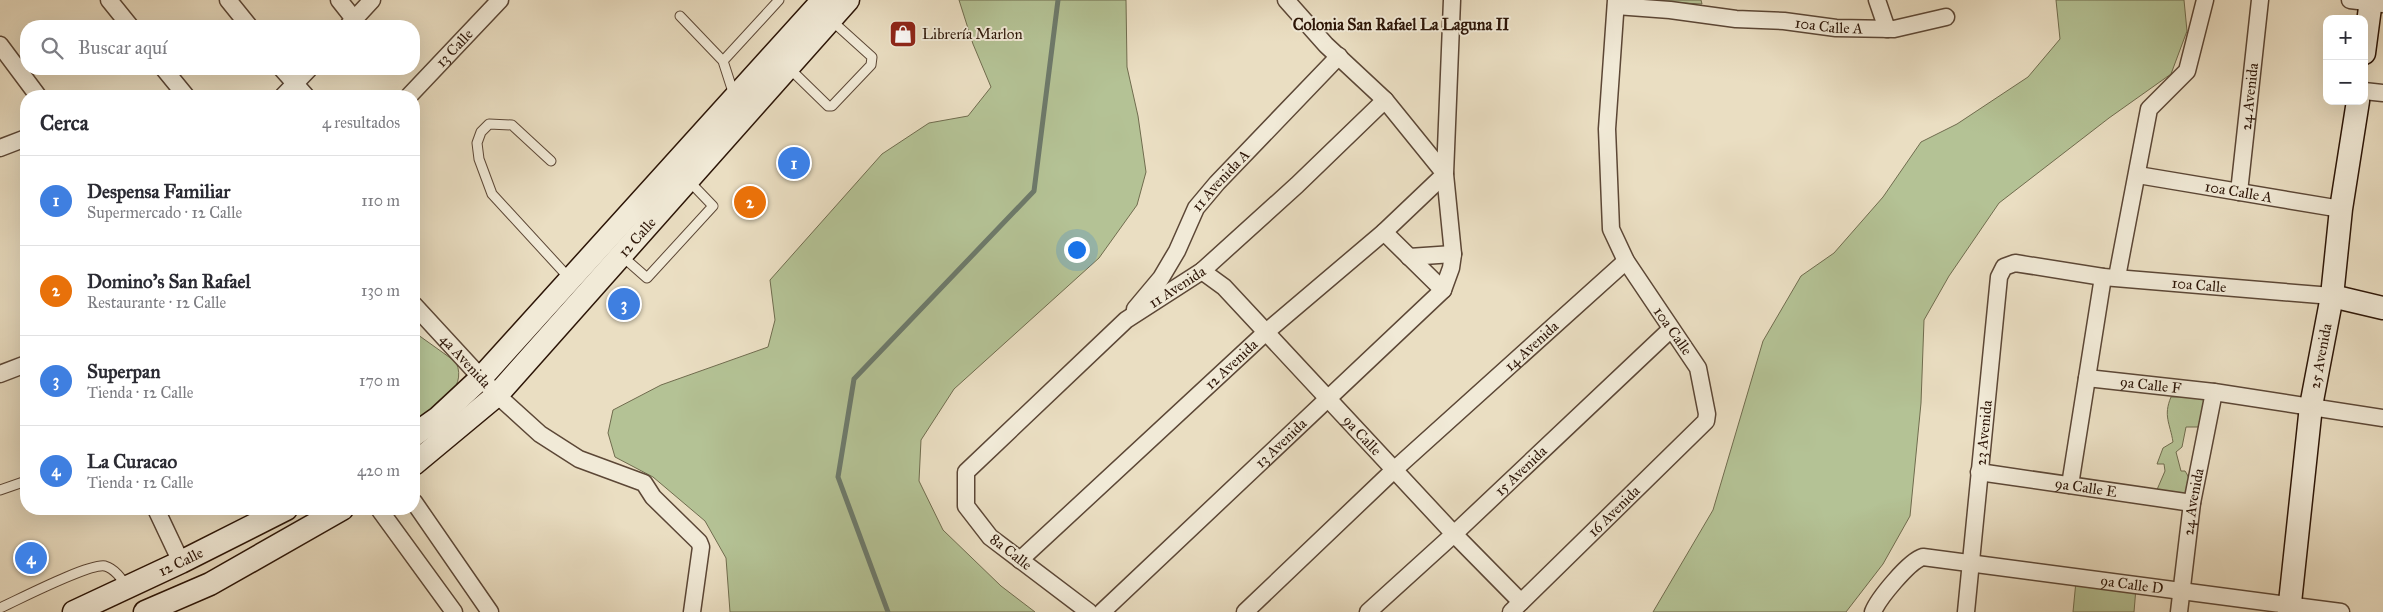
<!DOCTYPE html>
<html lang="es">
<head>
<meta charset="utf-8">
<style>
	:root { --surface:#fff; --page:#f7f7f7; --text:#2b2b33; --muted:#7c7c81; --line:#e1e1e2; --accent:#8f2418 }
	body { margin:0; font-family:"IM FELL Great Primer",serif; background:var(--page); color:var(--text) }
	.controls { position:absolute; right:15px; top:15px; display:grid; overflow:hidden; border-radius:10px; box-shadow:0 5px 20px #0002 }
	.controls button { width:45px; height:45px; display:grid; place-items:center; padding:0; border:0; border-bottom:1px solid var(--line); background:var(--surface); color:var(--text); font:25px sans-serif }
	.you { position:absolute; left:1076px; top:249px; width:18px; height:18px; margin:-12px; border:4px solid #fff; border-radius:50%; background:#1a73e8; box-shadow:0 0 0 8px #1a73e833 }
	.badge { display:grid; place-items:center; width:32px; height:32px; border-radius:50%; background:var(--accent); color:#fff; font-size:16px; font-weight:700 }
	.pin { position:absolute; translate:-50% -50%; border:2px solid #fff; box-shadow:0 1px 5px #0006 }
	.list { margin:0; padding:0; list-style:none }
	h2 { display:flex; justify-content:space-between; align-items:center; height:65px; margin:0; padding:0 20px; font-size:21px }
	h2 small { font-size:16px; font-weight:400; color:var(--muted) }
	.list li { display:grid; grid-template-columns:32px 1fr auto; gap:15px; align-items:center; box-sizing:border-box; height:90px; padding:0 20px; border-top:1px solid var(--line) }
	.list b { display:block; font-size:19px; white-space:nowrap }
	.list p { margin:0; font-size:16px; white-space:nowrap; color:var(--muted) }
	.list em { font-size:16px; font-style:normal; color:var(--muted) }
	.icon { flex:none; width:28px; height:28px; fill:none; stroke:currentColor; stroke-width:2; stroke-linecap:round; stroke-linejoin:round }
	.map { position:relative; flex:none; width:2383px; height:612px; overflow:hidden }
	.search { position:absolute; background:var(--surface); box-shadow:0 5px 20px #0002; left:20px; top:20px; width:400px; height:55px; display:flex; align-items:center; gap:12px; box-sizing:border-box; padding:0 18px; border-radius:20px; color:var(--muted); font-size:19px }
	.panel { position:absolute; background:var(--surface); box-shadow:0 5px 20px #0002; left:20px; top:90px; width:400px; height:425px; border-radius:20px }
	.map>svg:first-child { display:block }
	.green { fill:#b4c295; stroke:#706c4e }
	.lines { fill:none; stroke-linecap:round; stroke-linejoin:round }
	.stream { stroke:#6d7a6b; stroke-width:5 }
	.lane-casing { stroke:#5c4736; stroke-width:11 }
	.street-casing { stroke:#5c4736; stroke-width:19 }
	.secondary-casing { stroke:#2c1507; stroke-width:25 }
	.lane { stroke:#f1ead7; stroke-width:9 }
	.street { stroke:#f1ead7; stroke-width:16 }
	.secondary { stroke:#f1ead7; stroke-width:22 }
	.labels { text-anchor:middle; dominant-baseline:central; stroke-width:4; stroke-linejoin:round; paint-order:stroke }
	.street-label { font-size:15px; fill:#2c1507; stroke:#f1ead7 }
	.poi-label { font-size:15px; fill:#2c1507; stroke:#f1ead7; text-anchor:start }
	.neighbourhood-label { font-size:16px; font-weight:bold; fill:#2c1507; stroke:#f1ead7 }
</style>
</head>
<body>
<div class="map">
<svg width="2383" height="612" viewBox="0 0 2383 612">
	<rect width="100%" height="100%" fill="#eadec2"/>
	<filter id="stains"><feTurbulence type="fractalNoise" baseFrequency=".004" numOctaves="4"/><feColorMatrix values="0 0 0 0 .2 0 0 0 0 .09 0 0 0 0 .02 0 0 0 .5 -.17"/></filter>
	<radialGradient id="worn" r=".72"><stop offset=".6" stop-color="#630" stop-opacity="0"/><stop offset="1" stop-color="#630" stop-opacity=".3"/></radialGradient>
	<path class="green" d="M 959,0 L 1126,0 L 1127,67 L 1138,116 L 1146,172 L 1137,205 L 1099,258 L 954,389 L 921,440 L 919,481 L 943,530 L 1001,586 L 1035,612 L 730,612 L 726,558 L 705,521 L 653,477 L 615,457 L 608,433 L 613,410 L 661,385 L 768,347 L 775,320 L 770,280 L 882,154 L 929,123 L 968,116 L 991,87 L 973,44 Z
		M 1625,0 L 1701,0 L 1702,4 Z
		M 2056,0 L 2184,0 L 2187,31 L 2171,74 L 2109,118 L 1999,203 L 1949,276 L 1924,320 L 1921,403 L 1910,516 L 1883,564 L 1846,612 L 1653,612 L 1713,510 L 1763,341 L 1801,276 L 1834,253 L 1883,197 L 1921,142 L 1957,124 L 2028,77 L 2060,39 Z
		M 414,332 L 456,362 C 469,391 433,408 414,424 Z
		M 2202,396 L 2210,411 L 2202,427 L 2186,427 L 2182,447 L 2176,452 L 2181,471 L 2185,471 C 2191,479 2190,487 2188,496 L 2156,492 L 2165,471 L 2164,464 L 2157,464 L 2163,448 L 2173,442 C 2170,423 2163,416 2171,397 Z
		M 2076,581 L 2136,588 L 2134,612 L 2073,612 Z"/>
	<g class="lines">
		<path class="stream" d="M 888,612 L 838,477 L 854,379 L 1034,191 L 1058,0"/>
		<g class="lane-casing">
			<path id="lane" d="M 680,16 L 723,61 L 734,95
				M 723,61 L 779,0
				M 789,68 L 828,106 L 832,106 L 871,65 L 872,57 L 831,20
				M 551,161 L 512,125 L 489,124 L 481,132 L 477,143 L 479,159 L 492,194 L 571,280
				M 622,256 L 647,278 L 713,206 L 689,181
				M 0,490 L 26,481
				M 0,608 C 18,600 89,563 105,566 C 115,569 121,578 127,587"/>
		</g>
		<g class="street-casing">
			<g id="street">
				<path d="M 109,0 L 130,26"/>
				<path d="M 228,0 L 249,26"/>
				<path d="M 339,0 L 354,19"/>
				<path d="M 1877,0 L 1887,29"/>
				<path d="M 2350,0 L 2383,4"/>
				<path id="s1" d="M 1616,6 L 1670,10 L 1736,19 L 1784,21 L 1836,28 L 1894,29 L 1946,17"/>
				<path d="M 348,26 L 372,0"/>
				<path d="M 0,45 L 38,96"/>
				<path d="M 164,69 L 186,96"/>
				<path d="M 282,69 L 306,96"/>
				<path d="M 2364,91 L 2383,93"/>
				<path d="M 283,96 L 309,69"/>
				<path id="s2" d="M 409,96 L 500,0"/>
				<path d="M 0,148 L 26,138"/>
				<path id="s3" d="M 2138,175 L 2341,209"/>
				<path id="s4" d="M 2239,192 L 2260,0"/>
				<path d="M 1384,232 L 1443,290"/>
				<path d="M 1409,257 L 1453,254"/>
				<path id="s5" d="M 1202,271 L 1224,287 L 1454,534 L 1521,602"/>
				<path d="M 2117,277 L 2149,109 L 2187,71 L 2205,0"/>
				<path id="s6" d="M 414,305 L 497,395 L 540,434 L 579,459 L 644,483 L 653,497 L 699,542 L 701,547 L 692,612"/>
				<path id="s7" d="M 1135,309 L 1161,278 L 1177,251 L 1196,208 L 1217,183 L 1339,56"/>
				<path d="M 0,374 L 26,364"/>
				<path id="s8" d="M 2087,378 L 2214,392 L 2383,418"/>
				<path id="s9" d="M 1979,472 L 2192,503"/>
				<path d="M 2070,485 L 2103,277"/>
				<path d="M 414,502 L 490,612"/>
				<path d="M 156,509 L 181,562"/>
				<path d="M 379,509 L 454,612"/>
				<path id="s10" d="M 1020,560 L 1265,333 L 1384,232 L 1445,174 L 1385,100 L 1326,45 L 1286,0"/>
				<path id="s11" d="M 1089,612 L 990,537 L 966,506 L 966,472 L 1126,320 L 1202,271 L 1297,185 L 1385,100"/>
				<path id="s12" d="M 1102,612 L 1443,290 L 1451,268 L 1453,254 L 1445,174 L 1452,0"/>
				<path id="s13" d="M 1245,612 L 1395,469 L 1626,261"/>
				<path id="s14" d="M 1368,612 L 1454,534 L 1671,329"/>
				<path id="s15" d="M 1511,612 L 1706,421 L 1707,414 L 1698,368 L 1626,261 L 1611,229 L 1607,129 L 1616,0"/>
				<path id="s16" d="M 1873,612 C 1878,599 1909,561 1923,557 L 2341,612"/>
				<path id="s17" d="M 1966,612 L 1999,277 L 2004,267 L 2015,263 L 2103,277 L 2332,296"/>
				<path id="s18" d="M 2179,612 L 2192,503 L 2214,392"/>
			</g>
		</g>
		<g class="secondary-casing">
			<g id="secondary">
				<path d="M 2364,53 L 2371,0"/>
				<path d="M 2332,296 L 2383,308"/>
				<path d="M 414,435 L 438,418 L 481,378 L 823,0"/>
				<path id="s19" d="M 414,464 L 497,395 L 848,0"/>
				<path id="s20" d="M 74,612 L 181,562 L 286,509"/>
				<path d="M 145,612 L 210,584 L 342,509"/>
				<path id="s21" d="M 2289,612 L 2311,406 L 2332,296 L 2341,209 L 2358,101"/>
			</g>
		</g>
		<use href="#lane" class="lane"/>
		<use href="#street" class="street"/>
		<use href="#secondary" class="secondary"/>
	</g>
	<defs>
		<g id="shop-square" transform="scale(1.4375)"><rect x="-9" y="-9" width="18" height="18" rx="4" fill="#8f2418" stroke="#f1ead7"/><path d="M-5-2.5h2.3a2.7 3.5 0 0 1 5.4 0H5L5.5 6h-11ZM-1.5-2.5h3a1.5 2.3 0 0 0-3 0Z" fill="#fff"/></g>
	</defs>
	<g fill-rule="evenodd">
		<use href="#shop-square" x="903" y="34"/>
	</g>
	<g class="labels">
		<g class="street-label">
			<text stroke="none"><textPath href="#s1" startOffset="214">10a Calle A</textPath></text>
			<text stroke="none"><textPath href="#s2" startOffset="66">13 Calle</textPath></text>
			<text stroke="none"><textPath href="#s4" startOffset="96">24 Avenida</textPath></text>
			<text stroke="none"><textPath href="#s7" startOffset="156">11 Avenida A</textPath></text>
			<text stroke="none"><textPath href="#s3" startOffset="102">10a Calle A</textPath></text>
			<text stroke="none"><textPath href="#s19" startOffset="319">12 Calle</textPath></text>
			<text stroke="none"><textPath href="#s17" startOffset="545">10a Calle</textPath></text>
			<text stroke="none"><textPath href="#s11" startOffset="479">11 Avenida</textPath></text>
			<text transform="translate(1673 331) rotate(55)">10a Calle</text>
			<text stroke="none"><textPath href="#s13" startOffset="391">14 Avenida</textPath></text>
			<text stroke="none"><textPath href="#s21" startOffset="258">25 Avenida</textPath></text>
			<text stroke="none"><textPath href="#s6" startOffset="76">4a Avenida</textPath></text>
			<text stroke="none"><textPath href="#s10" startOffset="288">12 Avenida</textPath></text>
			<text stroke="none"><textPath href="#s8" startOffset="64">9a Calle F</textPath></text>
			<text stroke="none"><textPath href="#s17" startOffset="180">23 Avenida</textPath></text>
			<text stroke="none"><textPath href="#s5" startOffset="230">9a Calle</textPath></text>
			<text stroke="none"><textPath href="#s12" startOffset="246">13 Avenida</textPath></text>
			<text stroke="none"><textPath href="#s14" startOffset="208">15 Avenida</textPath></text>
			<text stroke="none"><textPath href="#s9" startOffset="108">9a Calle E</textPath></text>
			<text stroke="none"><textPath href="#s18" startOffset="111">24 Avenida</textPath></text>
			<text stroke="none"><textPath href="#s15" startOffset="144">16 Avenida</textPath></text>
			<text transform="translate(1011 552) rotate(38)">8a Calle</text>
			<text stroke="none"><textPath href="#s20" startOffset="118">12 Calle</textPath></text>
			<text stroke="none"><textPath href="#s16" startOffset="286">9a Calle D</textPath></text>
		</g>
		<g class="poi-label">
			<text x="922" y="34">Librería Marlon</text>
		</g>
		<g class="neighbourhood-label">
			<text x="1401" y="24">Colonia San Rafael La Laguna II</text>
		</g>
	</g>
	<rect width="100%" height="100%" filter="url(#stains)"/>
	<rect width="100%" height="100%" fill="url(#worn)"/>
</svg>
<div class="controls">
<button>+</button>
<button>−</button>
</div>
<div class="you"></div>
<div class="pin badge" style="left:794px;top:163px;background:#3f7fe0">1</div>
<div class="pin badge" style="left:750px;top:202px;background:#e8710a">2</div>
<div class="pin badge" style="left:624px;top:304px;background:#3f7fe0">3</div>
<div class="pin badge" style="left:31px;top:558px;background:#3f7fe0">4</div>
<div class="search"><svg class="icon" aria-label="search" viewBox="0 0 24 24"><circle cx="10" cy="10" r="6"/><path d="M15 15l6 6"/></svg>Buscar aquí</div>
<section class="panel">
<h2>Cerca<small>4 resultados</small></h2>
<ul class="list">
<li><span class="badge" style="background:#3f7fe0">1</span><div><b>Despensa Familiar</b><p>Supermercado · 12 Calle</p></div><em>110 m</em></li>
<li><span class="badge" style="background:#e8710a">2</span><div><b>Domino's San Rafael</b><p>Restaurante · 12 Calle</p></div><em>130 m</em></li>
<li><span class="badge" style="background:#3f7fe0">3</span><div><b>Superpan</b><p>Tienda · 12 Calle</p></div><em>170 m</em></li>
<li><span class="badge" style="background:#3f7fe0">4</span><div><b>La Curacao</b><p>Tienda · 12 Calle</p></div><em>420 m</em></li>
</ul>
</section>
</div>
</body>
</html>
